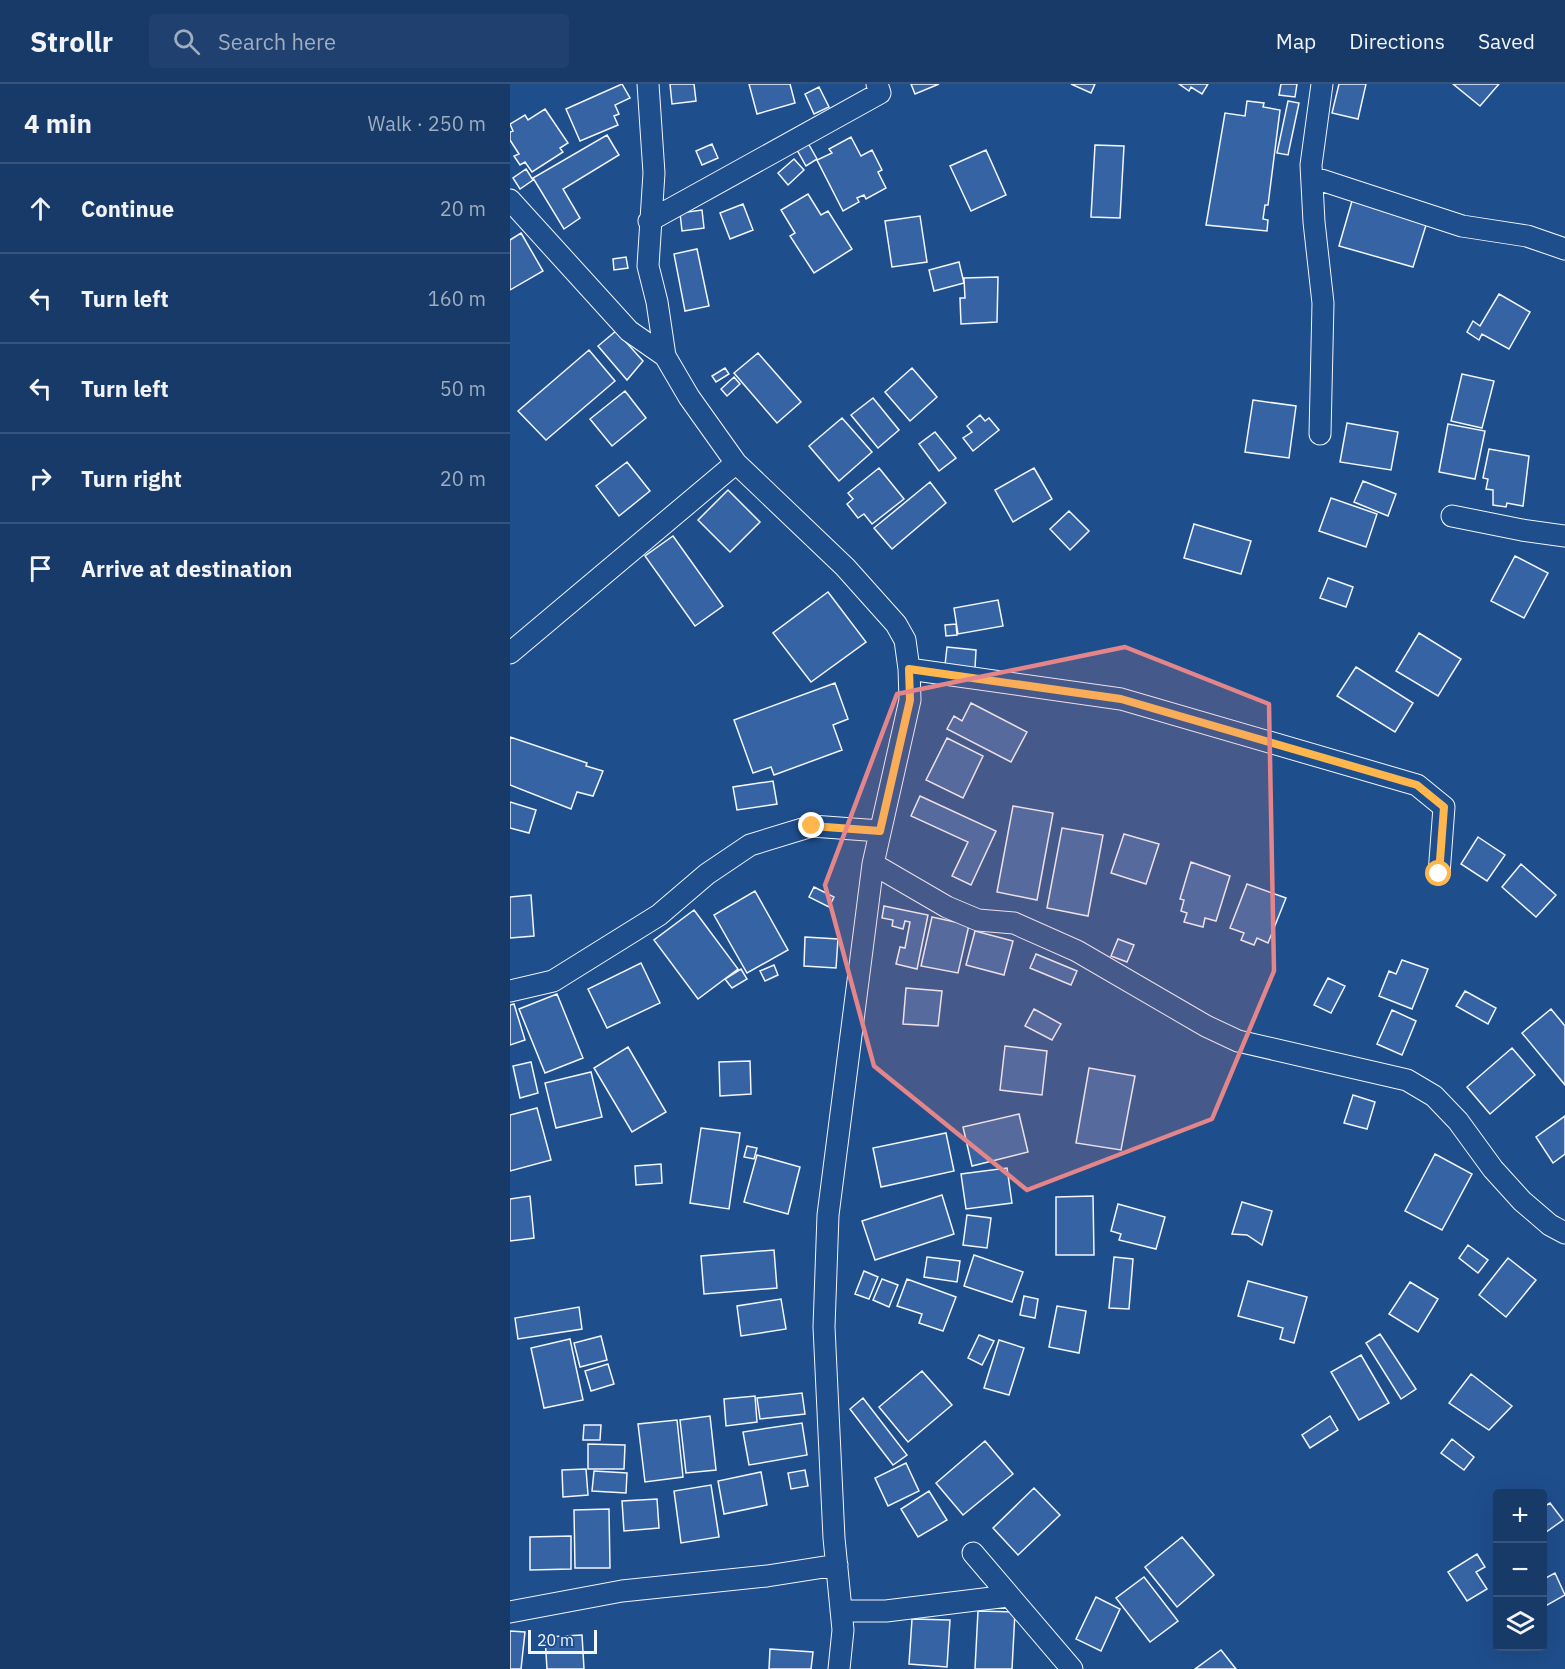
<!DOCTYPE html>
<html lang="en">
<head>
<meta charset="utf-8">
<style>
	:root { --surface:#173a69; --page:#20416f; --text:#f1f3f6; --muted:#9eadc0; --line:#36547d }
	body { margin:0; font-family:"IBM Plex Sans",sans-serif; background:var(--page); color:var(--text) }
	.controls { position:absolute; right:18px; bottom:18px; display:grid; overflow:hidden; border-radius:6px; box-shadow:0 6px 24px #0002 }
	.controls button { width:54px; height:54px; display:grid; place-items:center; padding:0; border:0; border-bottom:2px solid var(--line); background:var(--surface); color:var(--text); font:30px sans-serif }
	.scale { position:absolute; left:18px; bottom:15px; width:69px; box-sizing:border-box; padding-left:6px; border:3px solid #f2f6ff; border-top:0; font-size:16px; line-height:21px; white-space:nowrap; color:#f2f6ff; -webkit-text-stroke:4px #1f4e8c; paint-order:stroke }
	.stop { position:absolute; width:18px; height:18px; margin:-14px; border:4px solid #ffb74d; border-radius:50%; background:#fff }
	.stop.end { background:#ffb74d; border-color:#fff; box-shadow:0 2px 6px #0008 }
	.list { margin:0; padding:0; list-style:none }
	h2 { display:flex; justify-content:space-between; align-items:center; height:78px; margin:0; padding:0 24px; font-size:26px }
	h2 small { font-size:20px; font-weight:400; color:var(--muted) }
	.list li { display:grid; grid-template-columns:39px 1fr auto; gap:18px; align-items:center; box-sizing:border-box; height:90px; padding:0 24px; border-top:2px solid var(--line) }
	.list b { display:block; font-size:22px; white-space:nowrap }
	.list em { font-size:20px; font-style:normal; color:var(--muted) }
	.icon { flex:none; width:33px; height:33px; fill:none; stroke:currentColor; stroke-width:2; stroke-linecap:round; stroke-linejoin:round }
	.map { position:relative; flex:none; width:1055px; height:1585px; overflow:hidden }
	header { display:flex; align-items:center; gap:36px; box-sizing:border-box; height:84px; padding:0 30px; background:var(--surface); border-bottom:2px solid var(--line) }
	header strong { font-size:28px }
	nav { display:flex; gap:33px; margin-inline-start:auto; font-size:21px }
	.search { width:420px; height:54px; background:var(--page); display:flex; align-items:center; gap:15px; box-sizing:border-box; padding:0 21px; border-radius:6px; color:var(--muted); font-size:22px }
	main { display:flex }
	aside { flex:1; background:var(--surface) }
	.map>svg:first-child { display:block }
	.building { fill:#3563a3; stroke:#f2f6ff; stroke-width:1.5 }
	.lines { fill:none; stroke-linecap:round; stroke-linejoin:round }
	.street-casing { stroke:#f2f6ff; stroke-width:23 }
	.street { stroke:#1f4e8c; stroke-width:21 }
	.route { stroke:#ffb74d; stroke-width:8 }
	.marked { fill:#e38589; fill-opacity:0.2; stroke:#e38589; stroke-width:4.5; stroke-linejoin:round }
</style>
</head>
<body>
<header>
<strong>Strollr</strong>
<div class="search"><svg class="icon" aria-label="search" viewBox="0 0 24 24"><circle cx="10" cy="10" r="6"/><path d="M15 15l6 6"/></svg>Search here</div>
<nav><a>Map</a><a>Directions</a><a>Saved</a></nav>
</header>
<main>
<aside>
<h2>4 min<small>Walk · 250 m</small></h2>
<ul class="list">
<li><svg class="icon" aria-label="ahead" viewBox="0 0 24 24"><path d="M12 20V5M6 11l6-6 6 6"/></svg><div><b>Continue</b></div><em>20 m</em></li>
<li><svg class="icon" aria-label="left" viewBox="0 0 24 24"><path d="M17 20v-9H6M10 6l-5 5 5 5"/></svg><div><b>Turn left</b></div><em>160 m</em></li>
<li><svg class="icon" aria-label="left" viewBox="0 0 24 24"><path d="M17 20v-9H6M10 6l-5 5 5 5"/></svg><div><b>Turn left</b></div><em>50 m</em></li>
<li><svg class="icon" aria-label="right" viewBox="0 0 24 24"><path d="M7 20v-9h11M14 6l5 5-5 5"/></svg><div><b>Turn right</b></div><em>20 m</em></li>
<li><svg class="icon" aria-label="arrive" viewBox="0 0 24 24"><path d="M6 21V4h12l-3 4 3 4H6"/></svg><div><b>Arrive at destination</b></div></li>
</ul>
</aside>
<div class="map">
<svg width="1055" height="1585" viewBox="0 0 1055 1585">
	<rect width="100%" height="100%" fill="#1f4e8c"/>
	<path class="building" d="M 112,0 L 120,14 L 105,21 L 109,30 L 104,32 L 108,41 L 70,57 L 56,25 Z
		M 160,0 L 184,0 L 186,17 L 162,20 Z
		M 239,0 L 280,0 L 285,19 L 247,30 Z
		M 401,0 L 429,0 L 405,10 Z
		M 561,0 L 585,0 L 581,9 Z
		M 669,0 L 698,0 L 692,10 L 681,3 L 679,7 Z
		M 771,0 L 787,0 L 785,13 L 769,11 Z
		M 829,0 L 856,0 L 848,35 L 822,29 Z
		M 943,0 L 989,0 L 970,22 Z
		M 309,3 L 319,23 L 304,30 L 295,10 Z
		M 737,17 L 754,19 L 753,23 L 770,26 L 758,121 L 755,121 L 753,135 L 758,136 L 757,147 L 696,141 L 715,29 L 735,32 Z
		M 778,17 L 789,19 L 778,71 L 767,69 Z
		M 35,25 L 58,59 L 50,64 L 53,68 L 22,88 L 15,78 L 10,81 L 4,72 L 9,70 L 0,56 L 0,48 L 3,47 L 0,40 L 15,31 L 18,36 Z
		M 97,51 L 109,71 L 53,105 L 70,134 L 54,145 L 23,94 Z
		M 341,53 L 351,72 L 362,66 L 372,86 L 368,88 L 376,104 L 356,115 L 354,111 L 347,114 L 349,118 L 333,127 L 307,76 L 322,69 L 319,65 Z
		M 298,59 L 307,75 L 296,82 L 287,66 Z
		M 202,60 L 208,74 L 192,81 L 186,67 Z
		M 585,61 L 614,62 L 610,134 L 581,133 Z
		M 476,66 L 496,111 L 461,127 L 440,82 Z
		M 284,75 L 294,86 L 278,101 L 268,89 Z
		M 16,85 L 23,96 L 10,105 L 3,94 Z
		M 298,110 L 311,131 L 318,127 L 342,165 L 304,189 L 280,152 L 285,149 L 271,126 Z
		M 842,117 L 917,138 L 903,183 L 829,162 Z
		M 233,120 L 243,146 L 220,155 L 210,129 Z
		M 192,126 L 194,144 L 172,147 L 170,129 Z
		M 410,132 L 417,178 L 382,183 L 375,137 Z
		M 11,149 L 33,187 L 0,206 L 0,156 Z
		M 187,165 L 199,222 L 175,227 L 164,170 Z
		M 116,173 L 118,184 L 104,186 L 103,175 Z
		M 449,178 L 454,199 L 424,207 L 419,186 Z
		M 488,193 L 487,238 L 451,240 L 450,214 L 455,214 L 454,194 Z
		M 989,210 L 1020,228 L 999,265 L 972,250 L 969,256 L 957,248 L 963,237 L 970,242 Z
		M 106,247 L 133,277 L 117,296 L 88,262 Z
		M 79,266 L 105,297 L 36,356 L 8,327 Z
		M 248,269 L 291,318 L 267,339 L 224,289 Z
		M 215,284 L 219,290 L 206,298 L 202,292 Z
		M 402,284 L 427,313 L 400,337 L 375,308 Z
		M 952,290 L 984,297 L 972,344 L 941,337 Z
		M 224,293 L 230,300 L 217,312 L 211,305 Z
		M 115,307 L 136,334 L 102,362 L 80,335 Z
		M 363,314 L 389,346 L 368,364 L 341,331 Z
		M 743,316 L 786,322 L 779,374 L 735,368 Z
		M 470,331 L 475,337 L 479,334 L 489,346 L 463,367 L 453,354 L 462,348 L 457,342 Z
		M 332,334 L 362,368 L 329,397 L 299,362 Z
		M 837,339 L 888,348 L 881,386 L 830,378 Z
		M 938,340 L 975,347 L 965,395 L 929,388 Z
		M 425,348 L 446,374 L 429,387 L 409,360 Z
		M 979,365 L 1019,372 L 1013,422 L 997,419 L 996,423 L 983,421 L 983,406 L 976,405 L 978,395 L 973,394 Z
		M 117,378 L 140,407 L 109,432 L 86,402 Z
		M 369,384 L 394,415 L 362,440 L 354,430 L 348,434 L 337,420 L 343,415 L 338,409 Z
		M 524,384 L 542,415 L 503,438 L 485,406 Z
		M 853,397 L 886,410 L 878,432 L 844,418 Z
		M 420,398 L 436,419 L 382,465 L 364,444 Z
		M 218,406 L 250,438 L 220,468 L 188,436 Z
		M 821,414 L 867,430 L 856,463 L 809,447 Z
		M 559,427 L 579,447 L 560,466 L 540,445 Z
		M 684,440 L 741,457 L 731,490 L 674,474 Z
		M 163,452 L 213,522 L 185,542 L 135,472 Z
		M 1005,472 L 1038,489 L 1014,534 L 981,517 Z
		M 818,494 L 843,503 L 836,523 L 810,514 Z
		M 318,508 L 356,558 L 301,598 L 263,549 Z
		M 488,516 L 493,542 L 448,550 L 444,524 Z
		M 446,540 L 447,551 L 436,552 L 435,541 Z
		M 909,549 L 951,575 L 928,612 L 886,587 Z
		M 437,563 L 466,566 L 465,584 L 435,581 Z
		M 846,583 L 903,619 L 885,648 L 827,612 Z
		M 325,599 L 338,635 L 323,641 L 332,666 L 264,691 L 261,683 L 243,689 L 224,636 Z
		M 461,619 L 517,648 L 501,678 L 437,645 L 444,632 L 452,637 Z
		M 0,653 L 77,679 L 76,682 L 93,687 L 83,712 L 67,708 L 61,725 L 0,701 Z
		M 437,654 L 473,672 L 453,714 L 416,696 Z
		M 263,697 L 267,720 L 227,726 L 223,703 Z
		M 410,712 L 486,747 L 461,801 L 442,792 L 458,758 L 401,732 Z
		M 0,718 L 26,726 L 19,749 L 0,744 Z
		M 503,722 L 543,729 L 527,816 L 487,808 Z
		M 552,744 L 593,751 L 578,832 L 537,824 Z
		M 614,750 L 649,760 L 636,800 L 601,789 Z
		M 968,753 L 995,771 L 977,797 L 951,780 Z
		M 681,778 L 720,792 L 706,837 L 695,834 L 693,843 L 674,838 L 677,829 L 671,827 L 674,816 L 670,815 Z
		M 1011,780 L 1046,811 L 1026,833 L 992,803 Z
		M 737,800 L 776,814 L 758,859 L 747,854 L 744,861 L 731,856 L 734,849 L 720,844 Z
		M 304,803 L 324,813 L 319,823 L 299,813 Z
		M 245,807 L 278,866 L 237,889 L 204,831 Z
		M 21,811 L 24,852 L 0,854 L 0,813 Z
		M 374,822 L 418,831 L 407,885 L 386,880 L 390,863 L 395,864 L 400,838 L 395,837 L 393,845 L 382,842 L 383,836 L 372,834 Z
		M 184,826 L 228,885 L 188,915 L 144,856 Z
		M 422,833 L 459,841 L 448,889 L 411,882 Z
		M 465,847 L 503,857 L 494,891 L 456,881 Z
		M 295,853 L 328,855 L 326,884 L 294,882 Z
		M 608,855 L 624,861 L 617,878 L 601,872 Z
		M 526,870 L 567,887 L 561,901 L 520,884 Z
		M 892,876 L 918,885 L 902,925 L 869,912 L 879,887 L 886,890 Z
		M 131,879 L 150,919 L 97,944 L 78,905 Z
		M 264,881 L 268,891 L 255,897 L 250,887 Z
		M 231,885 L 237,895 L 222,904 L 215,895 Z
		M 818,894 L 835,902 L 821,929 L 804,921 Z
		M 396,904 L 432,907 L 428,942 L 393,940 Z
		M 955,907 L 986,924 L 978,940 L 946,922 Z
		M 47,910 L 73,974 L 35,989 L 9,925 Z
		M 4,920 L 15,956 L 0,961 L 0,921 Z
		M 524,925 L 551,940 L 542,956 L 515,942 Z
		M 1041,925 L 1055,942 L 1055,1001 L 1012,949 Z
		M 882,926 L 906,937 L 892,971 L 867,960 Z
		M 495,962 L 537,967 L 532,1011 L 490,1006 Z
		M 118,963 L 156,1028 L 122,1048 L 84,984 Z
		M 1002,964 L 1025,991 L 980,1030 L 957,1003 Z
		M 240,977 L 241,1010 L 210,1012 L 209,978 Z
		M 21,978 L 28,1009 L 10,1014 L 3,982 Z
		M 579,984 L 625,992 L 611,1066 L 566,1059 Z
		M 81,988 L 92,1033 L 46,1044 L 35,999 Z
		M 843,1011 L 865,1018 L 857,1045 L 834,1039 Z
		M 27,1024 L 41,1076 L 0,1087 L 0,1031 Z
		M 509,1030 L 518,1068 L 462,1082 L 453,1043 Z
		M 1055,1032 L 1055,1070 L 1043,1079 L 1026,1053 Z
		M 191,1044 L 230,1049 L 219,1125 L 180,1119 Z
		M 436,1049 L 444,1087 L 371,1103 L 363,1064 Z
		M 237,1062 L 247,1064 L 244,1075 L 234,1073 Z
		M 925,1070 L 962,1090 L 932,1146 L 895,1127 Z
		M 247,1071 L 290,1083 L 278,1130 L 234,1118 Z
		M 151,1080 L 152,1099 L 126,1101 L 125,1082 Z
		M 497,1084 L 502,1119 L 456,1125 L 451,1090 Z
		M 432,1111 L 444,1150 L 365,1176 L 352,1137 Z
		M 20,1112 L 24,1154 L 0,1157 L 0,1115 Z
		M 583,1112 L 584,1171 L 546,1171 L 546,1113 Z
		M 732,1118 L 762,1127 L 752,1161 L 737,1151 L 722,1150 Z
		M 608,1120 L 655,1133 L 646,1165 L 609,1156 L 611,1150 L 601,1147 Z
		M 457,1131 L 481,1134 L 477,1164 L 453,1161 Z
		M 958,1161 L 978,1176 L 968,1189 L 949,1174 Z
		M 264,1166 L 267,1204 L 194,1210 L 191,1172 Z
		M 464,1171 L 513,1188 L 502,1218 L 454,1202 Z
		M 417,1173 L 450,1177 L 447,1198 L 414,1193 Z
		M 604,1173 L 623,1175 L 619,1225 L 599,1224 Z
		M 998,1174 L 1026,1196 L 996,1233 L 969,1211 Z
		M 354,1187 L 368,1193 L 359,1215 L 345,1210 Z
		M 372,1195 L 388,1201 L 379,1223 L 363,1216 Z
		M 397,1195 L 446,1213 L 433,1247 L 409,1239 L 412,1230 L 387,1222 Z
		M 738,1197 L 797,1213 L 784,1259 L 770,1255 L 773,1244 L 728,1232 Z
		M 900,1198 L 928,1215 L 908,1248 L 879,1230 Z
		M 514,1212 L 528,1215 L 525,1234 L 510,1231 Z
		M 271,1215 L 276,1245 L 231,1252 L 227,1222 Z
		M 547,1222 L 576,1227 L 569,1269 L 539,1263 Z
		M 69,1223 L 72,1245 L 8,1255 L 5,1234 Z
		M 870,1250 L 906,1305 L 891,1315 L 856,1259 Z
		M 469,1251 L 484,1257 L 472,1281 L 458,1274 Z
		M 91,1252 L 97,1276 L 70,1283 L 64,1259 Z
		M 60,1255 L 73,1316 L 34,1324 L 21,1264 Z
		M 489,1256 L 514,1264 L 499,1311 L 474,1304 Z
		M 851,1271 L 879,1319 L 849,1336 L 821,1288 Z
		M 98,1280 L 104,1300 L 81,1307 L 75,1287 Z
		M 412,1287 L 442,1321 L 398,1358 L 369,1323 Z
		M 961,1290 L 1002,1322 L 979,1346 L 939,1319 Z
		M 292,1309 L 295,1330 L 250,1335 L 247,1314 Z
		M 245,1312 L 247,1338 L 216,1342 L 214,1315 Z
		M 353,1314 L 397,1371 L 383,1381 L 340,1325 Z
		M 200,1332 L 206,1386 L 176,1389 L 170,1336 Z
		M 820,1332 L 828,1346 L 800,1364 L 792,1351 Z
		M 167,1336 L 173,1393 L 135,1398 L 128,1340 Z
		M 292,1339 L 297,1371 L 239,1381 L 233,1348 Z
		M 74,1341 L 91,1341 L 90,1356 L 73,1356 Z
		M 942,1355 L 964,1373 L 954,1386 L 931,1369 Z
		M 475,1357 L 503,1390 L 453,1431 L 426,1399 Z
		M 78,1360 L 115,1361 L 114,1385 L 78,1385 Z
		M 396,1379 L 409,1407 L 378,1422 L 365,1394 Z
		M 76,1385 L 78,1411 L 53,1413 L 52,1386 Z
		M 295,1386 L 298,1402 L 281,1405 L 278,1389 Z
		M 84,1387 L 117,1389 L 116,1409 L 82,1407 Z
		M 251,1388 L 257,1421 L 214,1430 L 208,1397 Z
		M 201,1401 L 209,1453 L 171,1459 L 164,1407 Z
		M 524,1404 L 550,1431 L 508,1471 L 483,1444 Z
		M 419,1407 L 437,1436 L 408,1453 L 391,1425 Z
		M 147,1415 L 149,1444 L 114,1447 L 112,1417 Z
		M 1040,1419 L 1053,1436 L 1032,1451 L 1032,1424 Z
		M 99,1425 L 100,1484 L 65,1484 L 64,1426 Z
		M 61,1452 L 61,1485 L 20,1486 L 20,1453 Z
		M 672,1453 L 704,1491 L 667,1523 L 635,1483 Z
		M 967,1470 L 975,1483 L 966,1488 L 977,1505 L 957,1517 L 938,1488 Z
		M 1045,1489 L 1055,1511 L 1032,1524 L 1032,1496 Z
		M 634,1493 L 668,1537 L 640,1558 L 606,1514 Z
		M 586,1513 L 610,1525 L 591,1567 L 566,1555 Z
		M 468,1527 L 505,1528 L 502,1585 L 465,1585 Z
		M 402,1535 L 440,1536 L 437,1583 L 399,1580 Z
		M 0,1547 L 15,1548 L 11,1585 L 0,1585 Z
		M 72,1551 L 74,1585 L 37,1585 L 35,1553 Z
		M 260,1565 L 303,1568 L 301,1585 L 259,1585 Z
		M 711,1566 L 726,1585 L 685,1585 Z"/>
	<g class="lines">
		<g class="street-casing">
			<path id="street" d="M 138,0 L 144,89 L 138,182 L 147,218 L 155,272 L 179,313 L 226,379 L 335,483 L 386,540 L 395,556 L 399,585 L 400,616 L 363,780 L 318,1131 L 314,1243 L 324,1454 L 333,1546 L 329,1585
				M 802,93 L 952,142 L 1017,152 L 1055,165
				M 0,116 L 119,247 L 155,272
				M 139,137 L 370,9 L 367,0
				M 810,350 L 813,219 L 804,138 L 801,81 L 812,0
				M 942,432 L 1012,446 L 1055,452
				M 0,569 L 226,379
				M 399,585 L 611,615 L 907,701 L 934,723 L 929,790
				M 363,780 L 437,823 L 468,836 L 504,839 L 567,867 L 696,942 L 728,957 L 897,996 L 924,1012 L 948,1037 L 983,1085 L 1012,1117 L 1040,1141 L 1055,1149
				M 0,907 L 43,897 L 149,831 L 197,790 L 240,761 L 302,742 L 370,747
				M 463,1469 L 562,1585
				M 331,1527 L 376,1527 L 498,1512
				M 0,1528 L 112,1507 L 257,1492 L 327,1481"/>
		</g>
		<use href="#street" class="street"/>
	</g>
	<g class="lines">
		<path class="route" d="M 302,742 L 370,747 L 400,616 L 399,585 L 611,615 L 907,701 L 934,723 L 929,790"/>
	</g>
	<path class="marked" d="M 615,563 L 759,620 L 764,887 L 702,1035 L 517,1106 L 364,982 L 315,801 L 387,610 Z"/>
</svg>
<div class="controls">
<button>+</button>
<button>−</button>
<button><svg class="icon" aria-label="layers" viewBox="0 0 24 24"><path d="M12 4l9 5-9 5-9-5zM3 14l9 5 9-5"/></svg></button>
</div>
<div class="scale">20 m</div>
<div class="stop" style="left:929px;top:790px"></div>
<div class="stop end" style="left:302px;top:742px"></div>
</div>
</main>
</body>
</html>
